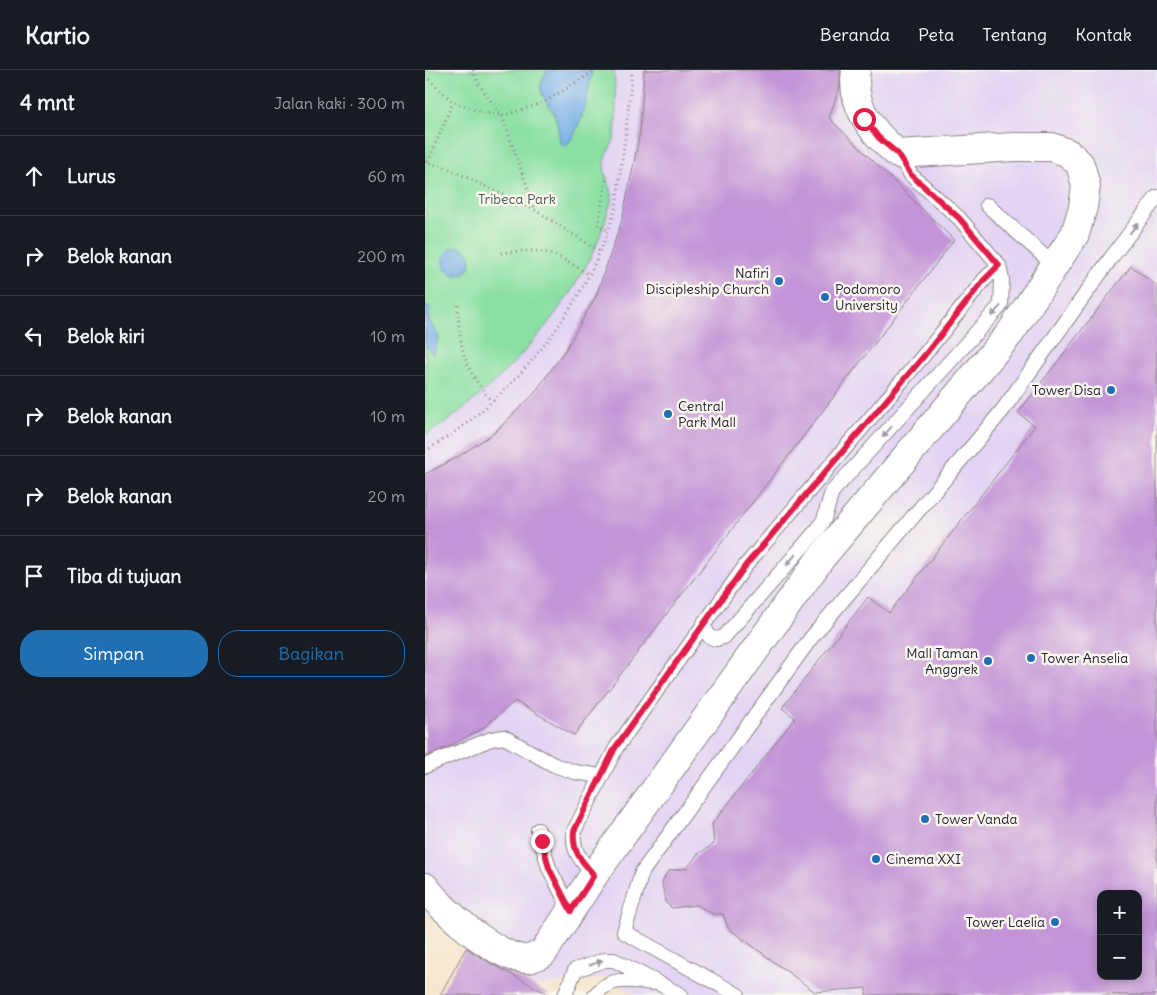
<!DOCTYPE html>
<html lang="id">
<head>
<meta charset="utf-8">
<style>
	:root { --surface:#171b24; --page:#20242c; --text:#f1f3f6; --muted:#9ea1a6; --line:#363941; --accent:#1f6fb2 }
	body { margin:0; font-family:Delius,sans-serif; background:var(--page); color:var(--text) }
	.controls { position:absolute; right:15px; bottom:15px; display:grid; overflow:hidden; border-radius:10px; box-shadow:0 2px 8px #0003 }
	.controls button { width:45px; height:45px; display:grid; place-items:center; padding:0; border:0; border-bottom:1px solid var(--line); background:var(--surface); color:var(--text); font:25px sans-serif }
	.stop { position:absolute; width:15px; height:15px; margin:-11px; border:4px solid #e11d48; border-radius:50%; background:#fff }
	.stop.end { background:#e11d48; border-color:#fff; box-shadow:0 1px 5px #0008 }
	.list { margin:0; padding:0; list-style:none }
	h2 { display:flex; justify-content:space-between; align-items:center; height:65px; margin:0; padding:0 20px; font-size:21px }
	h2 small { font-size:16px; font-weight:400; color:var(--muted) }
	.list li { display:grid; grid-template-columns:32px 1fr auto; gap:15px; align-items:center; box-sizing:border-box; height:80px; padding:0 20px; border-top:1px solid var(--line) }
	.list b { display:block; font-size:19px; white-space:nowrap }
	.list em { font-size:16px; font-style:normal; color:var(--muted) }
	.actions { display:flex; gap:10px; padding:15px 20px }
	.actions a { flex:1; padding:11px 0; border:1px solid var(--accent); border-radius:20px; text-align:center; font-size:18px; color:var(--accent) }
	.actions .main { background:var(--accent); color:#fff }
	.icon { flex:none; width:28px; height:28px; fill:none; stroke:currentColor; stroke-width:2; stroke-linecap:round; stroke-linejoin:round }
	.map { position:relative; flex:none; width:732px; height:925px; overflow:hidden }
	header { display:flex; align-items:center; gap:30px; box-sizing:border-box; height:70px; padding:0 25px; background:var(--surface); border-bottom:1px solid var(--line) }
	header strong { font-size:24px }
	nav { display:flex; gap:28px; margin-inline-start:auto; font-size:18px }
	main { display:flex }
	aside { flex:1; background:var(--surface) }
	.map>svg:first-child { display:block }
	.built { fill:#e1d4f4; fill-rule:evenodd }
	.green { fill:#8ae0a3; stroke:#56816f }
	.water { fill:#79b0e8; stroke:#4e6992 }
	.building { fill:#c394d7; fill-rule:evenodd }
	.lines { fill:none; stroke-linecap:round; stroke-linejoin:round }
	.service-casing { stroke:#8b8282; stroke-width:16 }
	.minor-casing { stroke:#8b8282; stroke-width:30 }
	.path { stroke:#8b8282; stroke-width:3; stroke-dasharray:1 4; stroke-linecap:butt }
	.service { stroke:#fff; stroke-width:14 }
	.minor { stroke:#fff; stroke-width:28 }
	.oneway { fill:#9c9ca7 }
	.route { stroke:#e11d48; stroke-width:6 }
	.poi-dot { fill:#1f6fb2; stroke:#fbf7ec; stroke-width:2 }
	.labels { text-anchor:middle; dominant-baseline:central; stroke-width:5; stroke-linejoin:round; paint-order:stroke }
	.park-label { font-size:14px; fill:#415b5a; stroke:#fbf7ec }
	.poi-label { font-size:14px; fill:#22223b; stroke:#fbf7ec; text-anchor:start }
</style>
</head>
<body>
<header>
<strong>Kartio</strong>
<nav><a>Beranda</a><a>Peta</a><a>Tentang</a><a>Kontak</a></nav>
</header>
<main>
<aside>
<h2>4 mnt<small>Jalan kaki · 300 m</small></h2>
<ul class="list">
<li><svg class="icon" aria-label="ahead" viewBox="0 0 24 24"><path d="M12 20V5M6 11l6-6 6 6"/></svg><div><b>Lurus</b></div><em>60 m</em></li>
<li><svg class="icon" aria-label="right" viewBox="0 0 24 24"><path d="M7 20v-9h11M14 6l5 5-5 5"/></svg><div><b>Belok kanan</b></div><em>200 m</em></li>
<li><svg class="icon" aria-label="left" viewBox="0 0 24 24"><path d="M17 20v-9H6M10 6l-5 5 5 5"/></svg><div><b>Belok kiri</b></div><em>10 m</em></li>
<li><svg class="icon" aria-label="right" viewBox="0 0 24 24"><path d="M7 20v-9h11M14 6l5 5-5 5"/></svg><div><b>Belok kanan</b></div><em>10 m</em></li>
<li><svg class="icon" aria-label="right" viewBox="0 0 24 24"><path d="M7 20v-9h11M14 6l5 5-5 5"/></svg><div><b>Belok kanan</b></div><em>20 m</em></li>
<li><svg class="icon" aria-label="arrive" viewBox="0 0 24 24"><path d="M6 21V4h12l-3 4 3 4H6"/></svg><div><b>Tiba di tujuan</b></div></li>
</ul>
<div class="actions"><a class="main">Simpan</a><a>Bagikan</a></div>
</aside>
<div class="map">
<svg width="732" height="925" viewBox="0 0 732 925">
	<rect width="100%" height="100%" fill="#fbf7ec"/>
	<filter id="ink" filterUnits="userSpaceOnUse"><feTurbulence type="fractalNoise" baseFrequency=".02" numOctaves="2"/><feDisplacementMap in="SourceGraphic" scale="10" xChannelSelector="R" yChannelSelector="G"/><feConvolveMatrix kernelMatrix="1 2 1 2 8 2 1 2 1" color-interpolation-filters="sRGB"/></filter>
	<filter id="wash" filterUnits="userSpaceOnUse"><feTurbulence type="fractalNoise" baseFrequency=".0096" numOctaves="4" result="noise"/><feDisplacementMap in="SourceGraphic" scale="20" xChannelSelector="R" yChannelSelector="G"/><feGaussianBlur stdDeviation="1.12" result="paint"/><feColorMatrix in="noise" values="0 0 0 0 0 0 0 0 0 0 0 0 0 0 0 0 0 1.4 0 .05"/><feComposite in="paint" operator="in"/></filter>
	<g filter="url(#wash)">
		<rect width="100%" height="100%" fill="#f4e3c8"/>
		<path class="built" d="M 0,0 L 732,0 L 732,925 L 214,925 L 180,908 L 107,916 L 0,841 ZM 676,824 L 713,824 L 713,906 L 676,906 Z"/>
		<path class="green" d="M 0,0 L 189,0 C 190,21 192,43 190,65 C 189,76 179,83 179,96 C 179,107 186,115 187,125 C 187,131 183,141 181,147 C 162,223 68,327 0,365 Z"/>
		<path class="water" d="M 123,0 L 167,0 C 162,28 159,53 141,76 L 135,73 C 134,63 133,51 128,42 C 118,23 109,22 123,0 Z
			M18 191a14 14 0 1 1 28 0a14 14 0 1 1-28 0Z
			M 0,237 L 5,237 L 4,250 L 14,268 L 8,284 L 0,275 Z"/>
		<g id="blocks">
			<path class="building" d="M 219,0 L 415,0 L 415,16 L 404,48 L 529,170 L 149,665 L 90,631 L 57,659 L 25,676 L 0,687 L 0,404 L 31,388 L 69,363 L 108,325 L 141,279 L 171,226 L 197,150 L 205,112 L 215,62 Z
				M 706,196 L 732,216 L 732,925 L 441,925 L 441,918 L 390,922 L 303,858 L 298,844 L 288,844 L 272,835 L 247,838 L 240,832 L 237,812 L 243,801 L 262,798 L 273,784 L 289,774 L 287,754 L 370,648 L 357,638 L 443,527 L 464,543 L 610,356 L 593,343 ZM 676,824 L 713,824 L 713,906 L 676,906 Z
				M 41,878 L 69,895 L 125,925 L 15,925 Z"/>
		</g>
	</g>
	<g filter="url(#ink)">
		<use href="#blocks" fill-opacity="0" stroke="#8b8282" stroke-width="1"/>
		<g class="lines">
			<g class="service-casing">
				<path id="service" d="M 562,135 L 630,196
					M 280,551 L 279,558 L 285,567 L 291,569 L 299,567 L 393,459 L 399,449 L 407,422 L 576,235 L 577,210 L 574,195
					M 0,696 L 66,669 L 79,667 L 129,695 L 150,702 L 175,706
					M 113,760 L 124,798 L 146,841
					M 169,805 C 156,790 147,782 149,761 L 191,678 L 321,495 L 499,285 L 559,210 L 574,195 L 534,148 L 486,105 L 473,84
					M 140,925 L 150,900 L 180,890 L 189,890 L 256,925
					M 170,925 C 186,905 206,911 229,913
					M 313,925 L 199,862 L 217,802 L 386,568 L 577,341 L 686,188 L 732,127"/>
			</g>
			<g class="minor-casing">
				<path id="minor" d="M 0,817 C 15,839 75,891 103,889 C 108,888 113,885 118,883 L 169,805 L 396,488 L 586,262 L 650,164 L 658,137 L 661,116 L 655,94 L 643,83 L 627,77 L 589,77 L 473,84 C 448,63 425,36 431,0"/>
			</g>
			<path class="path" d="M 48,0 L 53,13 L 77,46 L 110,139
				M 0,6 L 28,32 L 56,42 L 77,46 L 118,33 L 171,0
				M 0,92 L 22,98 L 110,140 L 174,181
				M 3,92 L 28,32
				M 181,110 L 173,156 L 183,160
				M 76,183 C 119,178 127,181 163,204
				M 33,235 C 34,278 39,298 66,331
				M 0,381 C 86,332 161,237 189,143 C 193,131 193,118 195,105 C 200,70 204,35 207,0"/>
			<use href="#service" class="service"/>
			<use href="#minor" class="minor"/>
		</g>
		<defs><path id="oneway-solid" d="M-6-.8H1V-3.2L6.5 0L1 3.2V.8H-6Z" transform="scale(1.25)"/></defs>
		<g class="oneway">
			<use href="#oneway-solid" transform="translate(709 158) rotate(-52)"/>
			<use href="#oneway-solid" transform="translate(571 241) rotate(131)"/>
			<use href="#oneway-solid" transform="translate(462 362) rotate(132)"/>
			<use href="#oneway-solid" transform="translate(366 490) rotate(130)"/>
			<use href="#oneway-solid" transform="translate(171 893) rotate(-19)"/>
		</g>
	</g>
	<g class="lines" filter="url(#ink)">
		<path class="route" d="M 117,771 L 124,798 L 146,841 L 169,805 C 156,790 147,782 149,761 L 190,678 L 321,495 L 499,286 L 559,210 L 574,195 L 534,148 L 486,105 L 473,84 L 454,68 L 439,49"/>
	</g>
	<g class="poi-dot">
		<circle cx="354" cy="211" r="5"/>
		<circle cx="400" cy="227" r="5"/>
		<circle cx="686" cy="320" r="5"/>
		<circle cx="243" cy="344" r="5"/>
		<circle cx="606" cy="588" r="5"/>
		<circle cx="563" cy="591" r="5"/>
		<circle cx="500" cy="749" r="5"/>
		<circle cx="451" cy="789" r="5"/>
		<circle cx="630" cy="852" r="5"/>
	</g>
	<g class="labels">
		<g class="park-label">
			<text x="92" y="129">Tribeca Park</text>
		</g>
		<g class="poi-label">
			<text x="344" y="203" text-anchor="end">Nafiri<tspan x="344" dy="16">Discipleship Church</tspan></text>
			<text x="410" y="219">Podomoro<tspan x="410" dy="16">University</tspan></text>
			<text x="676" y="320" text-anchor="end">Tower Disa</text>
			<text x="253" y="336">Central<tspan x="253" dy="16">Park Mall</tspan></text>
			<text x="553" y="583" text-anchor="end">Mall Taman<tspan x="553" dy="16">Anggrek</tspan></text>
			<text x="616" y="588">Tower Anselia</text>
			<text x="510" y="749">Tower Vanda</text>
			<text x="461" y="789">Cinema XXI</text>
			<text x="620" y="852" text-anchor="end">Tower Laelia</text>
		</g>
	</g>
</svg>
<div class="controls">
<button>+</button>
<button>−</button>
</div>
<div class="stop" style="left:439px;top:49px"></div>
<div class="stop end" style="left:117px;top:771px"></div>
</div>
</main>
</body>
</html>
